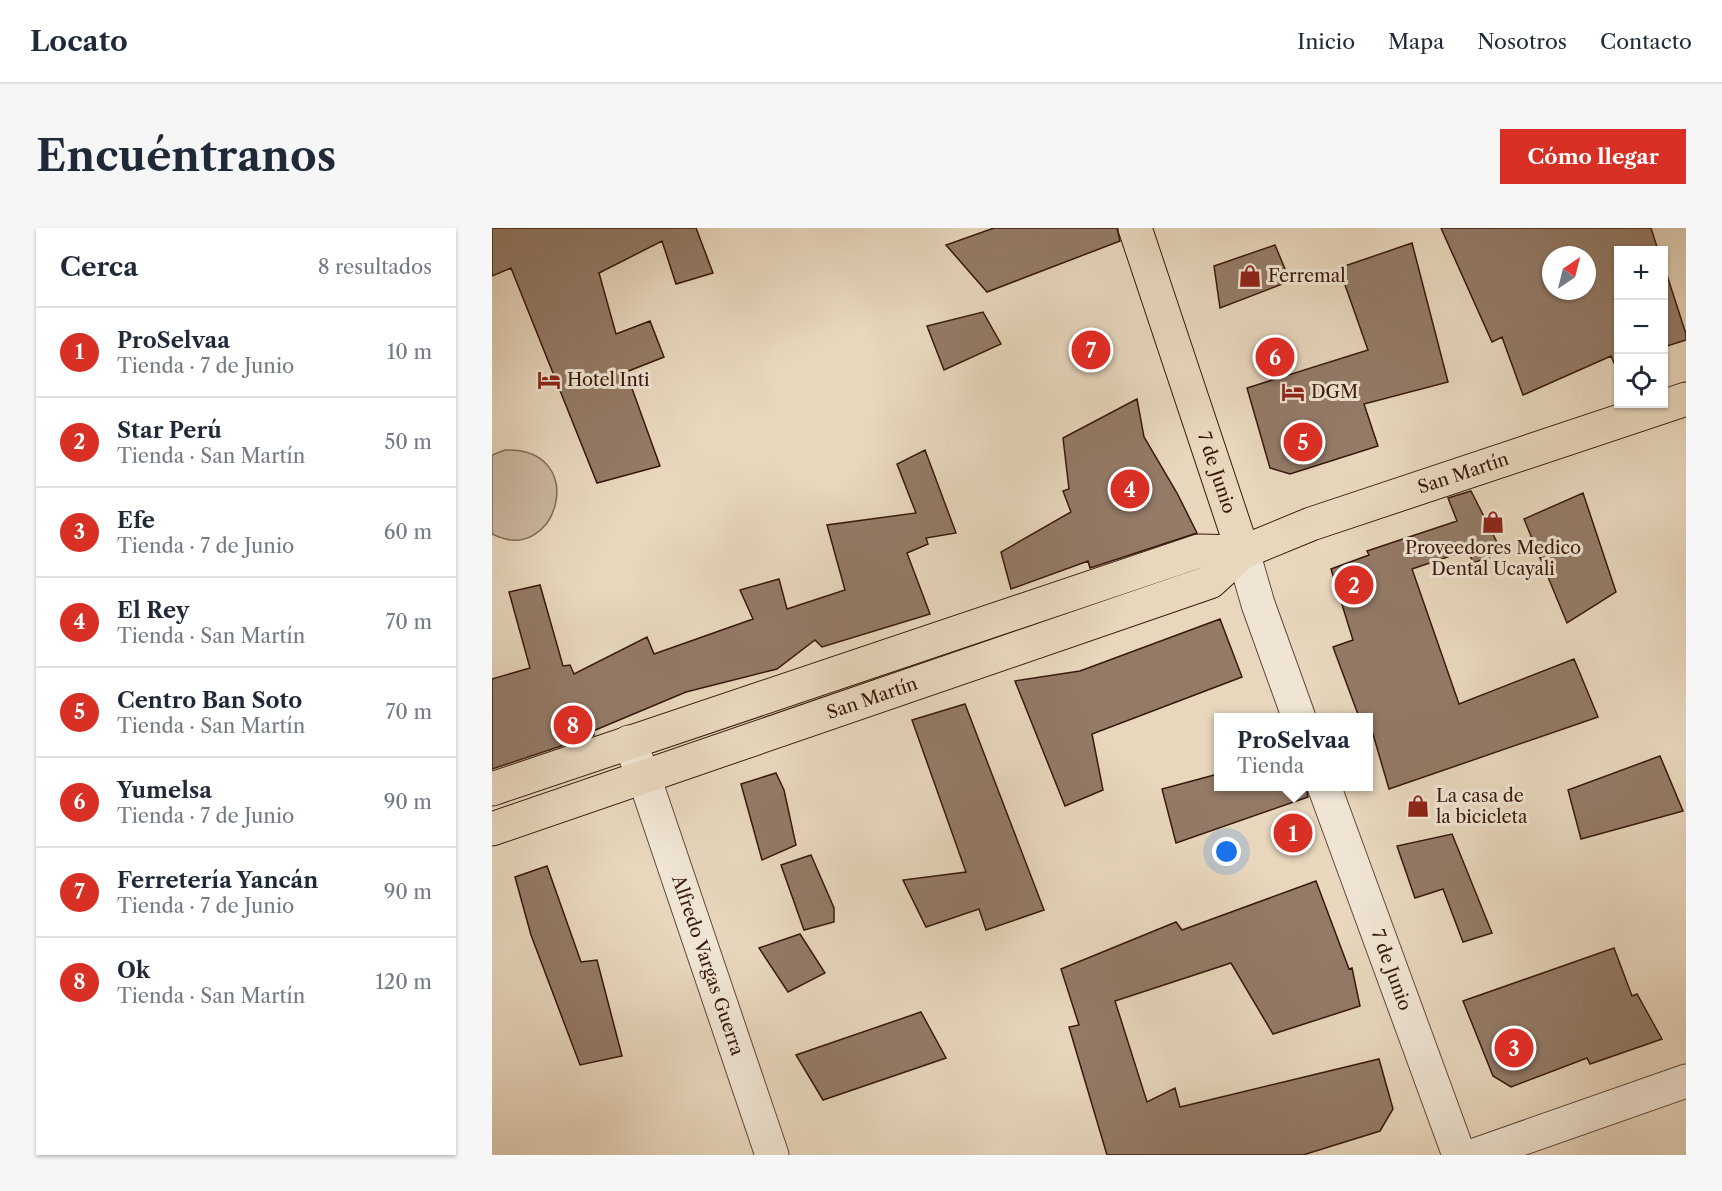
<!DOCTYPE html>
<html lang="es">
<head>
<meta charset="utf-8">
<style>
	:root { --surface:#fff; --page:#f6f6f7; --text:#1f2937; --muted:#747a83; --line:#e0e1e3; --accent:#d93025 }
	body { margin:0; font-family:"Libre Caslon Text",serif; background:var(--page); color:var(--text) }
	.controls { position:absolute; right:18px; top:18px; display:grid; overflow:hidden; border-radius:0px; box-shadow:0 2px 4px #0004 }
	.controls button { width:54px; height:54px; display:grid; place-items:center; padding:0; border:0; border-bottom:2px solid var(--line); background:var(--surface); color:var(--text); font:30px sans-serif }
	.compass { position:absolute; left:1050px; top:18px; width:54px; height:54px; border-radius:50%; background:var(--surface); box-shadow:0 2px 4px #0004; rotate:35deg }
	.you { position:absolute; left:735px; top:624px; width:21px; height:21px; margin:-15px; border:4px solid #fff; border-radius:50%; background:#1a73e8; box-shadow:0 0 0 9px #1a73e833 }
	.badge { display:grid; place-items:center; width:39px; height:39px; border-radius:50%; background:var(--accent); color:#fff; font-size:20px; font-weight:700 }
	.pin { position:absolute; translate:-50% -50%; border:3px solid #fff; box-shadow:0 2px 6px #0006 }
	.popup { position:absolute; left:722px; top:485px; width:159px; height:78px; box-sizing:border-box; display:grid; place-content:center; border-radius:0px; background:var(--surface); filter:drop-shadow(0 2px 4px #0005); font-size:20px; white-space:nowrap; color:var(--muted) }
	.popup b { font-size:22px; color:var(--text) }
	.popup::after { content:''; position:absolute; left:50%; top:100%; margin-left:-12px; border:12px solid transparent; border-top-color:var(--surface) }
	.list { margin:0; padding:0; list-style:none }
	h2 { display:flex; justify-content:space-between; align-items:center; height:78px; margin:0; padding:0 24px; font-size:26px }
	h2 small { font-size:20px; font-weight:400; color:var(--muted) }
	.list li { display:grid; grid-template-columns:39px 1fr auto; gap:18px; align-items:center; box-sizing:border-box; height:90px; padding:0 24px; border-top:2px solid var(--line) }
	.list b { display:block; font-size:22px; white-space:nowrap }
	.list p { margin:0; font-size:20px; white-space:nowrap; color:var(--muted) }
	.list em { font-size:20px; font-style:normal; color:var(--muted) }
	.icon { flex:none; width:33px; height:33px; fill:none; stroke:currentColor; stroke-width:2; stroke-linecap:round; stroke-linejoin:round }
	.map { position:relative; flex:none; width:1194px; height:927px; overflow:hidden; border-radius:0px }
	header { display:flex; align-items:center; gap:36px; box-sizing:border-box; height:84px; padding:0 30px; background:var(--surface); border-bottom:2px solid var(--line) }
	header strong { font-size:28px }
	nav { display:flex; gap:33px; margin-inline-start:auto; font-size:21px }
	.intro { display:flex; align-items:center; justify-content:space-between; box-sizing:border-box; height:144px; padding:0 36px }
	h1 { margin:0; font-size:42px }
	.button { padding:15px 27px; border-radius:0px; background:var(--accent); color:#fff; font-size:21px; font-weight:700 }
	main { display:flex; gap:36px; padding:0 36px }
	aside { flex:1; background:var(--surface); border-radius:0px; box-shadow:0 2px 4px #0004 }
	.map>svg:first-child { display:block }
	.green { fill:#cab79f; stroke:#816855; stroke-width:1.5 }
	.building { fill:#947b68; stroke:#38180b; stroke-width:1.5; fill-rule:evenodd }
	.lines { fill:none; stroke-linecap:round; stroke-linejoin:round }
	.minor-casing { stroke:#644838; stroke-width:35 }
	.major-casing { stroke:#38180b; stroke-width:35 }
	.minor { stroke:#f0e5d4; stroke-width:33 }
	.major { stroke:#e8d7bd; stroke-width:33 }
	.labels { text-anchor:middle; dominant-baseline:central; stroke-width:6; stroke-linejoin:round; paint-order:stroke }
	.poi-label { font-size:18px; fill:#38180b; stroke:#f0e5d4; text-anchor:start }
	.street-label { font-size:18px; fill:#38180b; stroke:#f0e5d4 }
</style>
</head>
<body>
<header>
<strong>Locato</strong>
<nav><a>Inicio</a><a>Mapa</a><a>Nosotros</a><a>Contacto</a></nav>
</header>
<div class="intro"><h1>Encuéntranos</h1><a class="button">Cómo llegar</a></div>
<main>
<aside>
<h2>Cerca<small>8 resultados</small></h2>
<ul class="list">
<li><span class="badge">1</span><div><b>ProSelvaa</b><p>Tienda · 7 de Junio</p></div><em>10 m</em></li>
<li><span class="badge">2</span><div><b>Star Perú</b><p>Tienda · San Martín</p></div><em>50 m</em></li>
<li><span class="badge">3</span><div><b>Efe</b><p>Tienda · 7 de Junio</p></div><em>60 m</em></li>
<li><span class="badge">4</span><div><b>El Rey</b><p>Tienda · San Martín</p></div><em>70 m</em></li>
<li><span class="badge">5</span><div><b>Centro Ban Soto</b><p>Tienda · San Martín</p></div><em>70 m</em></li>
<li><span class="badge">6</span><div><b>Yumelsa</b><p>Tienda · 7 de Junio</p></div><em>90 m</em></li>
<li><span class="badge">7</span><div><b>Ferretería Yancán</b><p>Tienda · 7 de Junio</p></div><em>90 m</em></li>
<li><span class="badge">8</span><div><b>Ok</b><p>Tienda · San Martín</p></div><em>120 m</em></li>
</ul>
</aside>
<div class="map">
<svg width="1194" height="927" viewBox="0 0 1194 927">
	<rect width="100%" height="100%" fill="#e8d7bd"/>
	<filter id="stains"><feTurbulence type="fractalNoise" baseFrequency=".00333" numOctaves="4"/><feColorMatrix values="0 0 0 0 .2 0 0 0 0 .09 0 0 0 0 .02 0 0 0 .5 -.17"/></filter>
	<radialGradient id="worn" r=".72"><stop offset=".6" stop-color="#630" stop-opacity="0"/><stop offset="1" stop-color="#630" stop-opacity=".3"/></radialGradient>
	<path class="green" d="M 13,222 C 99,219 66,340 0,306 L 0,227 Z"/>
	<path class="building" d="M 0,0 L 204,0 L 221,45 L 184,56 L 170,13 L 107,45 L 124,106 L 158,93 L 172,129 L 134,144 L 168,238 L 105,255 L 19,40 L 0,48 Z
		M 502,0 L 625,0 L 628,13 L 495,64 L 454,17 Z
		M 949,0 L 1159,0 L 1166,22 L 1126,22 L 1126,133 L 1122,135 L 1119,128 L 1031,167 L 1010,109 L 1000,114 ZM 1059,27 L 1095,27 L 1095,63 L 1059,63 Z
		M 920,15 L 956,154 L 872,176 L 886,218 L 798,246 L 778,240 L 755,160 L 876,122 L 847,40 Z
		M 783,17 L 798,53 L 728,80 L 722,38 Z
		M 1172,38 L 1194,106 L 1194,112 L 1172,119 Z
		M 491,84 L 509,116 L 452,142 L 435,98 Z
		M 645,171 L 652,209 L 685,265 L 705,305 L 598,340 L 596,333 L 519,361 L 509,324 L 579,284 L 571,263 L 577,261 L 571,210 Z
		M 433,222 L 464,305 L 434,310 L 436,316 L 415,325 L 438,386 L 330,419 L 323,412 L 285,441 L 194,464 L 101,503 L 102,507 L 0,541 L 0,451 L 38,440 L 17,364 L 48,357 L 71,438 L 78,437 L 82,446 L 155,409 L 162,426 L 261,391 L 248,362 L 287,351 L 295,381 L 353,362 L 335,297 L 424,285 L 405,236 Z
		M 979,263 L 1010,324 L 981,335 L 976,322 L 920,341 L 967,476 L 1082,431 L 1106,489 L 897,561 L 876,489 L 867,489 L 841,419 L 861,412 L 839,341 L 877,327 L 875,323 L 965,293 L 956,270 Z
		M 1091,265 L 1124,364 L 1075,395 L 1032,291 Z
		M 728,391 L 750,449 L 600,506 L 611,562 L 573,578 L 523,453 L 588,443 Z
		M 473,476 L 552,682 L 494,702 L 487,681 L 434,699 L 411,652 L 474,644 L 420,492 Z
		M 1168,528 L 1191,583 L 1089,611 L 1076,562 Z
		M 284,545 L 292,562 L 304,617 L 270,632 L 249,556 Z
		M 726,546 L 726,558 L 814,558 L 816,569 L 684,615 L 670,561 Z
		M 960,606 L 1000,705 L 971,714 L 951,661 L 923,670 L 905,618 Z
		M 319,627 L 342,680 L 342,694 L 312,702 L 289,637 Z
		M 55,638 L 89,734 L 105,732 L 130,828 L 88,837 L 39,707 L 23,649 Z
		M 824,653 L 857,741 L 860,740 L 868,778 L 781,806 L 739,735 L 623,773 L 655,874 L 683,860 L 688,879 L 887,831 L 901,881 L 888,903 L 811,927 L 615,927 L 577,799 L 587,797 L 569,741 L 684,694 L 690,702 Z
		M 308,706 L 333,745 L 296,764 L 267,720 Z
		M 1122,720 L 1140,768 L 1145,766 L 1170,811 L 1098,836 L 1095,830 L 1019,859 L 1001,848 L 971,773 Z
		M 429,784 L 454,830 L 331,872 L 304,827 Z"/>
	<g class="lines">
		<g class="minor-casing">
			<g id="minor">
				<path d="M 751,324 L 766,376 L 807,490"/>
				<path id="s1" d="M 137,514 L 152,549 L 280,927"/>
				<path id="s2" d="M 832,558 L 967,927"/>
				<path d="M 983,927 L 1194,853"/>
			</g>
		</g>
		<g class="major-casing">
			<g id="major">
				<path id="s3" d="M 643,0 L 751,324"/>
				<path d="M 0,561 L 707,323 L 751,324"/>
				<path id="s4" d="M 0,601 L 718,354 L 751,324 L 819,296 L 1194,171"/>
			</g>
		</g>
		<use href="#minor" class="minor"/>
		<use href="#major" class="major"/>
	</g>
	<defs>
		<g id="shop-bare" transform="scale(1.8)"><path d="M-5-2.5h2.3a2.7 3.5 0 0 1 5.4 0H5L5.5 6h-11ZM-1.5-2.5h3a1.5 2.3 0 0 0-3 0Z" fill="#8f2418" stroke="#f0e5d4" stroke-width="2.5" paint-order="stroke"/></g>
		<g id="hotel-bare" transform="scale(1.8)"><path d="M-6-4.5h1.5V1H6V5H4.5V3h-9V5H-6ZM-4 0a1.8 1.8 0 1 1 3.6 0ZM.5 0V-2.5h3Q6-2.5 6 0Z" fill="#8f2418" stroke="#f0e5d4" stroke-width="2.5" paint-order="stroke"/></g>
	</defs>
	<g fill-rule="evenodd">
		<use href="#shop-bare" x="758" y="48"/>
		<use href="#hotel-bare" x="57" y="152"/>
		<use href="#hotel-bare" x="801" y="164"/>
		<use href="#shop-bare" x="1001" y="294"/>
		<use href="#shop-bare" x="926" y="578"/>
	</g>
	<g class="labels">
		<g class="poi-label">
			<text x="776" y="48">Ferremal</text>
			<text x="75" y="152">Hotel Inti</text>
			<text x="819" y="164">DGM</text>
			<text x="1001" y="320" text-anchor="middle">Proveedores Medico<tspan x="1001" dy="21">Dental Ucayali</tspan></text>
			<text x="944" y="568">La casa de<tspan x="944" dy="21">la bicicleta</tspan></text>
		</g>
		<g class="street-label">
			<text stroke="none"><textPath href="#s3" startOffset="258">7 de Junio</textPath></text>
			<text stroke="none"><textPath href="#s4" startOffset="1038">San Martín</textPath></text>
			<text stroke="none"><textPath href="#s4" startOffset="402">San Martín</textPath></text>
			<text stroke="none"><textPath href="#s1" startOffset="237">Alfredo Vargas Guerra</textPath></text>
			<text stroke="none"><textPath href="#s2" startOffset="196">7 de Junio</textPath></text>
		</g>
	</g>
	<rect width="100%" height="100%" filter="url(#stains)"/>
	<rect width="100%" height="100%" fill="url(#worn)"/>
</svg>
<div class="controls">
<button>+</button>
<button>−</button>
<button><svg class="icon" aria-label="locate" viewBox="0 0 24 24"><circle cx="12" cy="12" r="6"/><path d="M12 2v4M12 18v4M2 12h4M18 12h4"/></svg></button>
</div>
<svg class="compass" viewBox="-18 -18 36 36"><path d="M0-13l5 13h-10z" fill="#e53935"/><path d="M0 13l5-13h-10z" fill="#747a83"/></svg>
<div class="you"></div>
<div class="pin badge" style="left:801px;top:605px">1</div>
<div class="popup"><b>ProSelvaa</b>Tienda</div>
<div class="pin badge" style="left:862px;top:357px">2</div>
<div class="pin badge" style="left:1022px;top:820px">3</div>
<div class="pin badge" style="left:638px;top:261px">4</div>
<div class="pin badge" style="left:811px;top:214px">5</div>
<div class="pin badge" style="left:783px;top:129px">6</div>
<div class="pin badge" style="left:599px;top:122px">7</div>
<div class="pin badge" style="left:81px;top:497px">8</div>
</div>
</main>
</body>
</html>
